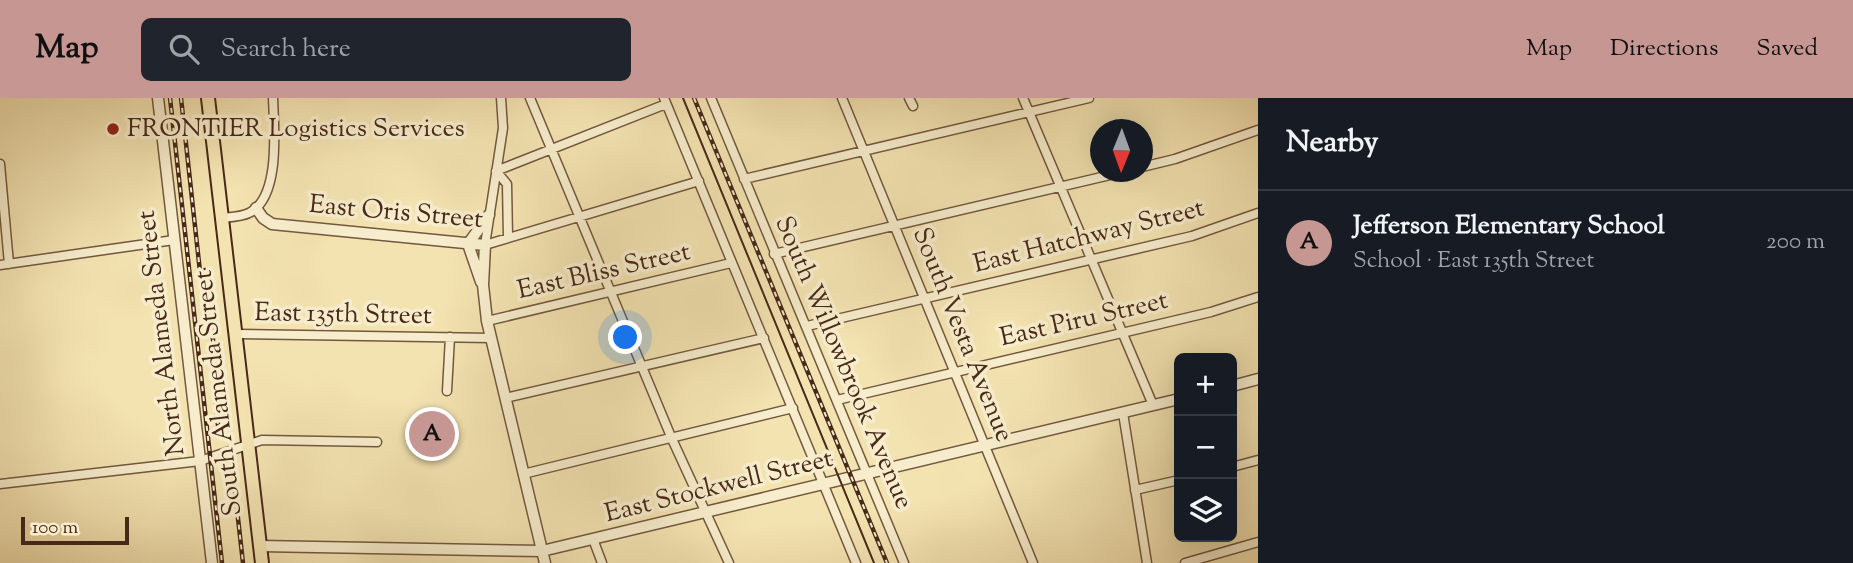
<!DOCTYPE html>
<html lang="en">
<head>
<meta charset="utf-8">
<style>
	:root { --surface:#171b24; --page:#20242c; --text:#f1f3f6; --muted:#9ea1a6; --line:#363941; --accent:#c59692 }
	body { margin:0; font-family:"Sorts Mill Goudy",serif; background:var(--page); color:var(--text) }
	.controls { position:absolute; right:21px; bottom:21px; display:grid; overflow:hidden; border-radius:10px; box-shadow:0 7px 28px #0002 }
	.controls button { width:63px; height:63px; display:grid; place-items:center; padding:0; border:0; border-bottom:2px solid var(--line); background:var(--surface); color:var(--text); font:35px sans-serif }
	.compass { position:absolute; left:1090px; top:21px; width:63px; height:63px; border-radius:50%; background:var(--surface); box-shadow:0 7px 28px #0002; rotate:181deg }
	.scale { position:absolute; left:21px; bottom:18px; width:108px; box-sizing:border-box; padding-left:7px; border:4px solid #482919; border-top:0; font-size:19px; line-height:24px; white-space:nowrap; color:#482919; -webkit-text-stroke:5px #f7edcc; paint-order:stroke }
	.you { position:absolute; left:626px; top:240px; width:24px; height:24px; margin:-18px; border:5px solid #fff; border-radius:50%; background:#1a73e8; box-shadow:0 0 0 10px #1a73e833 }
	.badge { display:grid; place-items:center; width:46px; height:46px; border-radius:50%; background:var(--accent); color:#111; font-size:23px; font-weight:700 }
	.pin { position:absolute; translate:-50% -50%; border:4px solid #fff; box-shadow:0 2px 7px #0006 }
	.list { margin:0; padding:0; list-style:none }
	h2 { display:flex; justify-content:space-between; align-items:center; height:91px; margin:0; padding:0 28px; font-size:30px }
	h2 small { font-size:23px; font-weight:400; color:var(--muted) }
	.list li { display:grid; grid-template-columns:46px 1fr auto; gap:21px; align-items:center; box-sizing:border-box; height:105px; padding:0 28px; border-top:2px solid var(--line) }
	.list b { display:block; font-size:26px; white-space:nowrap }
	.list p { margin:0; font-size:23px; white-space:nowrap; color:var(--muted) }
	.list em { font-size:23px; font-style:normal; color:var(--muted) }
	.icon { flex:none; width:38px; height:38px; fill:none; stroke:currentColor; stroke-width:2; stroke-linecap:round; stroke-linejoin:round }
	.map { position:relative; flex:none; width:1258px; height:465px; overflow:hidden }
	header { display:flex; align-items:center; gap:42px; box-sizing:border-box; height:98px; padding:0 35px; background:var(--accent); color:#111 }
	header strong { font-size:33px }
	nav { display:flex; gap:38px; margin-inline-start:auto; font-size:24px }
	.search { width:490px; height:63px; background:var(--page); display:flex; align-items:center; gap:18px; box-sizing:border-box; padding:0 24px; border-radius:10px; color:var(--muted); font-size:26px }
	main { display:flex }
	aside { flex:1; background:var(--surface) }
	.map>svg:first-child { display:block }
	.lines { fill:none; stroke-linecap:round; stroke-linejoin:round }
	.minor-casing { stroke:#73583f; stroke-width:11 }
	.tertiary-casing { stroke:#73583f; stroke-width:13 }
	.primary-casing { stroke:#482919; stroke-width:16 }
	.minor { stroke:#f7edcc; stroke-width:8 }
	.tertiary { stroke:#f7edcc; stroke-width:10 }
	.primary { stroke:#f3e3b1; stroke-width:12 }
	.tram { stroke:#482919; stroke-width:2 }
	.rail-casing { stroke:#482919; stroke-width:4.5 }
	.rail { stroke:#f7edcc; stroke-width:2; stroke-dasharray:5; stroke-linecap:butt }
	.poi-dot { fill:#8f2418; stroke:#f7edcc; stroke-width:2.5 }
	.labels { text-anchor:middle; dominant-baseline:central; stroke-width:7; stroke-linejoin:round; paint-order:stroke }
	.poi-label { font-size:26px; fill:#482919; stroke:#f7edcc; text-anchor:start }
	.street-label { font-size:26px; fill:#482919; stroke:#f7edcc }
</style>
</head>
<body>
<header>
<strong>Map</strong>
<div class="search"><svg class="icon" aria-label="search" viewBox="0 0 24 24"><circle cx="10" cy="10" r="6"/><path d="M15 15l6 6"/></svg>Search here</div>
<nav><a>Map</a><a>Directions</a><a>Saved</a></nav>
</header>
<main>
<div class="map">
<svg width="1258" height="465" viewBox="0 0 1258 465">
	<rect width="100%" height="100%" fill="#f3e3b1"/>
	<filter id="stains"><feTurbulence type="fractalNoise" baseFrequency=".00286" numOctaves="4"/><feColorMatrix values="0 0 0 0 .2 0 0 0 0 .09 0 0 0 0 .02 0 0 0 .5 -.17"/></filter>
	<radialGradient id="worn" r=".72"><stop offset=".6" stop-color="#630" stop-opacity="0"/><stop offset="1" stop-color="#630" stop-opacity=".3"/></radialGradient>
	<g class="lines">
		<g class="minor-casing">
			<path id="minor" d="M 501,0 L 503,30 L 485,147 L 699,83
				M 530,0 L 672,341 L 729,465
				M 664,0 L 856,465
				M 711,0 L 904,465
				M 842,0 L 1033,465
				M 909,0 L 913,8
				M 1023,0 L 1153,307
				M 0,66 L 9,166
				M 1142,69 L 1175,61 L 1258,32
				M 744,81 L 1089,0
				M 221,120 C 230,119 241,119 249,115 C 281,100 274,29 273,0
				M 508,140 L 507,86 L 496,73 L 666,6
				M 774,156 L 1123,74
				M 0,167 L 174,142
				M 487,223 L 731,165
				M 807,228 L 1192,138 L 1258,115
				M 236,236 L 491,240
				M 447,293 L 450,239
				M 505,300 L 764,240
				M 837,302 L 1211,214 L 1258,199
				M 1123,315 L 1147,465
				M 1232,369 L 1258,362
				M 523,376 L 793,310
				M 0,386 L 200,363 L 262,342 L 377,344
				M 1135,392 L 1179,382
				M 593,441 L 602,465
				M 1185,465 L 1258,444"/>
		</g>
		<g class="tertiary-casing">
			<path id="tertiary" d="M 158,0 L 212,465
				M 256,110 L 263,120 L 272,126 L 485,147 L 483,187 L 487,223 L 545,465
				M 481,184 L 468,146 L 489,117
				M 1232,288 L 1258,281
				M 260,448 L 542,453 L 1179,301"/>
		</g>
		<g class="primary-casing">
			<path id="primary" d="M 208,0 L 262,465"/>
		</g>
		<use href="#minor" class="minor"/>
		<use href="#tertiary" class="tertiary"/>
		<use href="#primary" class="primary"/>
		<path class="tram" d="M 683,0 L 874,465"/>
		<g class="rail-casing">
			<path id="rail" d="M 170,0 L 222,465
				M 181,0 L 201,183
				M 694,0 L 887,465
				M 205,172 L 221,311
				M 215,301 L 219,336
				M 232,367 L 243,465"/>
		</g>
		<use href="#rail" class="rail"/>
	</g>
	<circle class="poi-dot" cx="113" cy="31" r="7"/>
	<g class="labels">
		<g class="poi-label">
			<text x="127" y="31">FRONTIER Logistics Services</text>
		</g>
		<g class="street-label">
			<text transform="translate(396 115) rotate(5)">East Oris Street</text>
			<text transform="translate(1089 139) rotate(-14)">East Hatchway Street</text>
			<text transform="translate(604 174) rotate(-13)">East Bliss Street</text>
			<text transform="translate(343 217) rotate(1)">East 135th Street</text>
			<text transform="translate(1084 222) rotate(-13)">East Piru Street</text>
			<text transform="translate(162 235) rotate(-97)">North Alameda Street</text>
			<text transform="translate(962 237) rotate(68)">South Vesta Avenue</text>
			<text transform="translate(843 265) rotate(67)">South Willowbrook Avenue</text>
			<text transform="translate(219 295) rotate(-97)">South Alameda Street</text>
			<text transform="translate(719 389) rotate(-14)">East Stockwell Street</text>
		</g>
	</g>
	<rect width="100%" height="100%" filter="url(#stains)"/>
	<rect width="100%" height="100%" fill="url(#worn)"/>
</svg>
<div class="controls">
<button>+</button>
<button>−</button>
<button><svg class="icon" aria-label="layers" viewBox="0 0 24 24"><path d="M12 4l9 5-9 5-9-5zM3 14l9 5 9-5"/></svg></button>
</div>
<svg class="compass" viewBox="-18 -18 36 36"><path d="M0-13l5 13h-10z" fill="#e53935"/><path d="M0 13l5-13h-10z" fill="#9ea1a6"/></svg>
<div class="scale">100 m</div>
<div class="you"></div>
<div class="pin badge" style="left:432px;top:336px">A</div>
</div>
<aside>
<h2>Nearby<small></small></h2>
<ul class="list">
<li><span class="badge">A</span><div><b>Jefferson Elementary School</b><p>School · East 135th Street</p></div><em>200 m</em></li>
</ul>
</aside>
</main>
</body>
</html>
